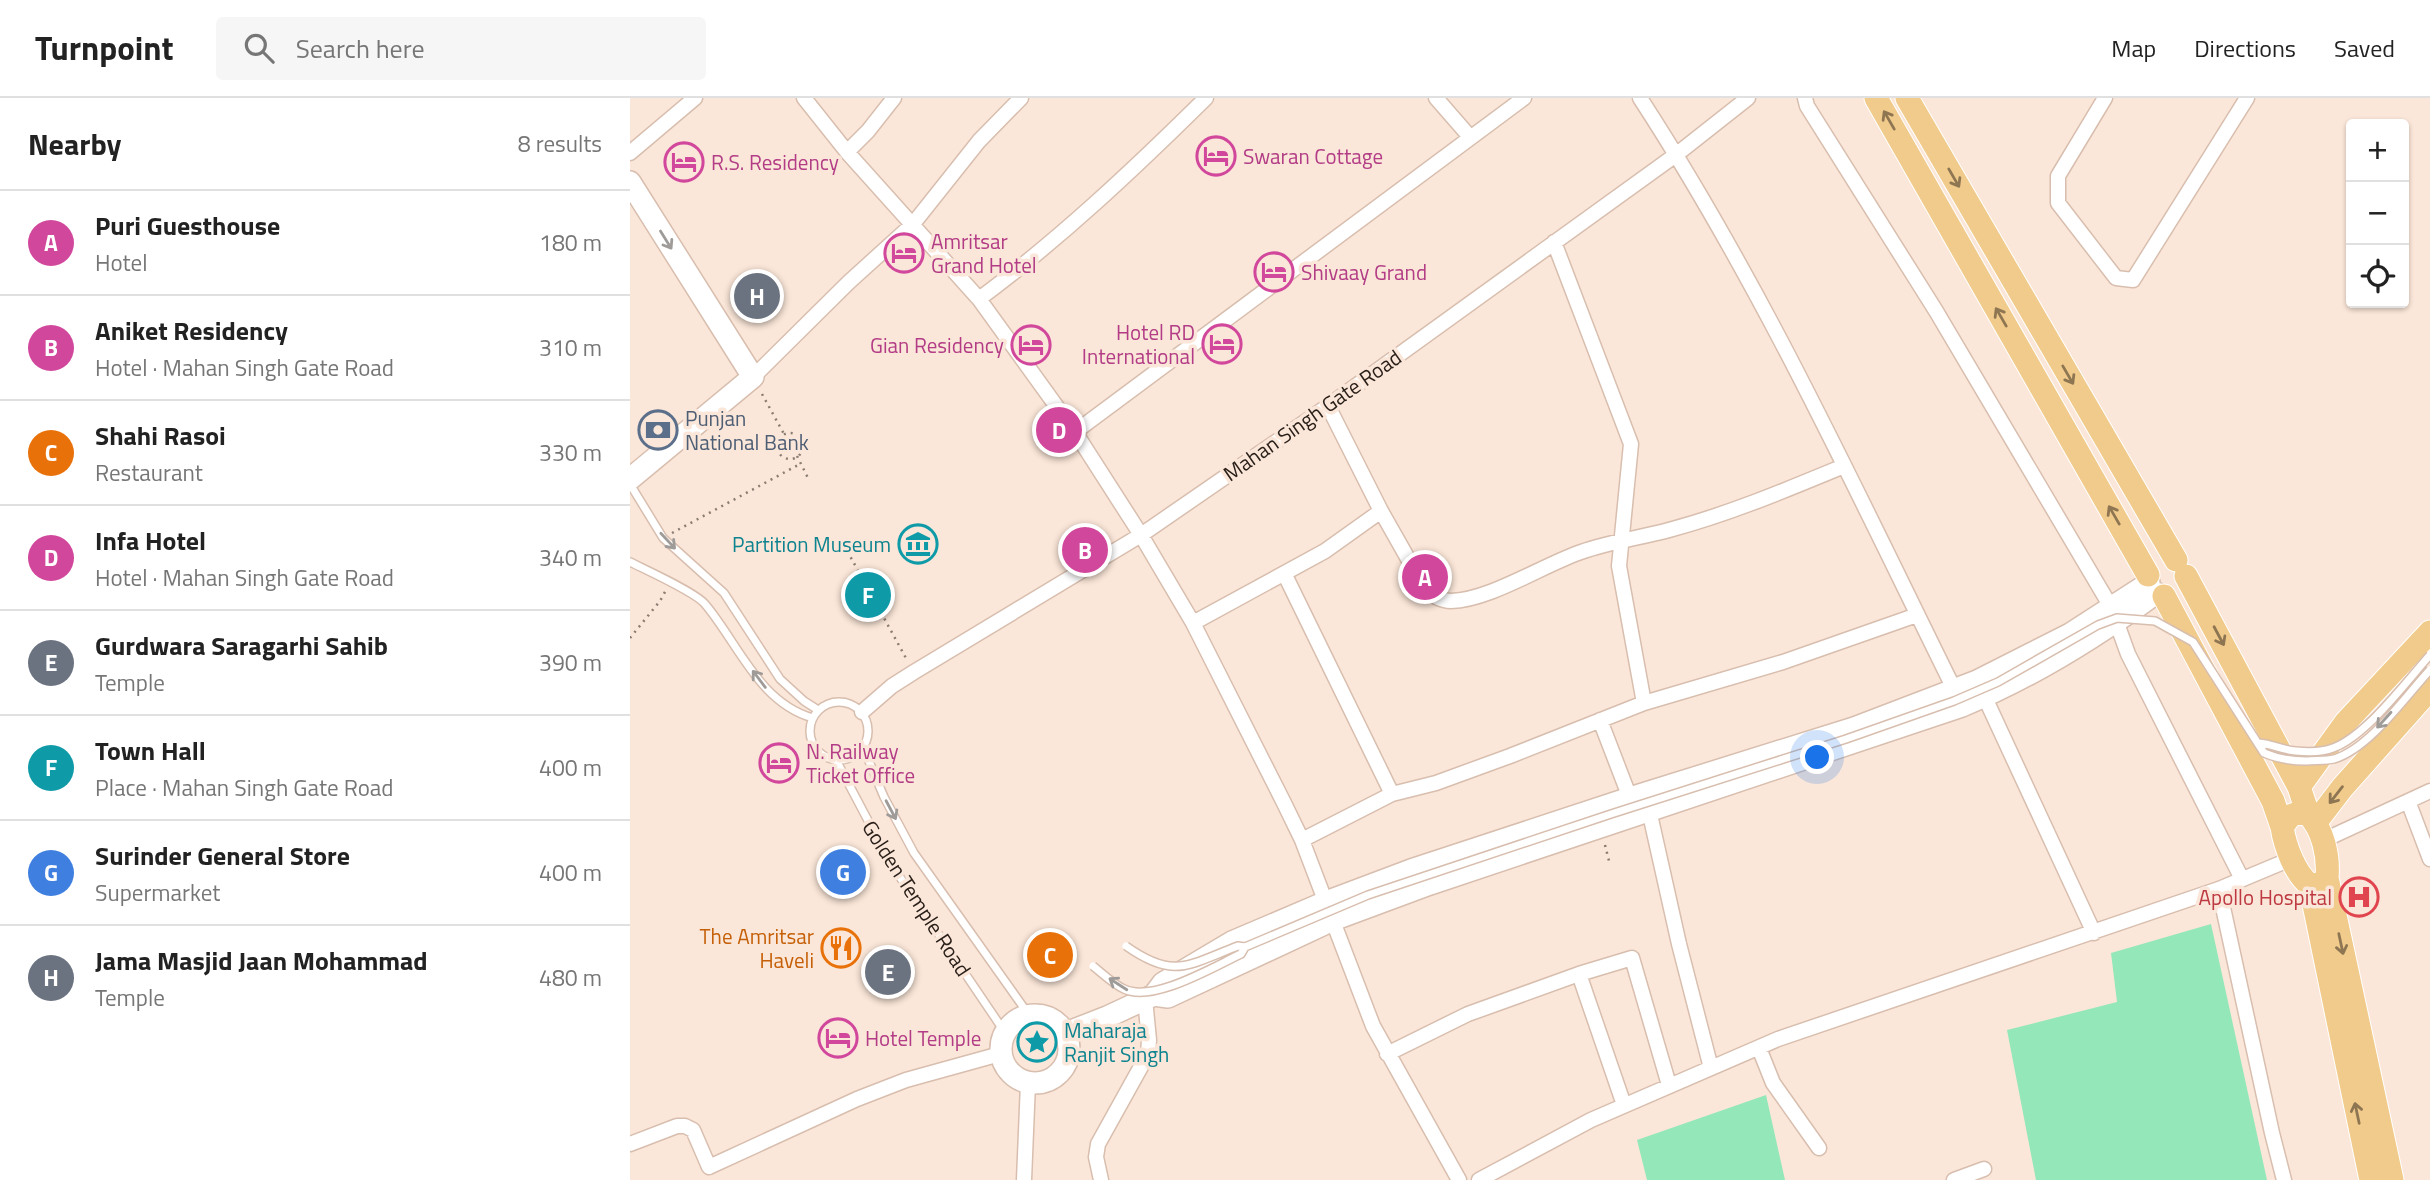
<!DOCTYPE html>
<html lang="en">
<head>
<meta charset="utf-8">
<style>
	:root { --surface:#fff; --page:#f6f6f6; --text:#222; --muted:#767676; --line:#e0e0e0; --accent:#90751a }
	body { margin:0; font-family:"Titillium Web",sans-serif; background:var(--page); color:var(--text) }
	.controls { position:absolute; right:21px; top:21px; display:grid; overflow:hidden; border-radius:7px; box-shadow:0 2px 5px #0004 }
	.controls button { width:63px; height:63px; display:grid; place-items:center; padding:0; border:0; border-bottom:2px solid var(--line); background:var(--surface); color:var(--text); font:35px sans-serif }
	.you { position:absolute; left:1188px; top:660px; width:24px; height:24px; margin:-18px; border:5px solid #fff; border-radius:50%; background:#1a73e8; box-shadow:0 0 0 10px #1a73e833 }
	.badge { display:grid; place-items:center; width:46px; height:46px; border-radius:50%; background:var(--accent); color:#fff; font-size:23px; font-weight:700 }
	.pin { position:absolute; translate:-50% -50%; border:4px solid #fff; box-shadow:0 2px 7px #0006 }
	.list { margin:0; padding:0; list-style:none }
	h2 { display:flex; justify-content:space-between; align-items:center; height:91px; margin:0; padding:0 28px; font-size:30px }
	h2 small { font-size:23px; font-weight:400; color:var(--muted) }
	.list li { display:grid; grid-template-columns:46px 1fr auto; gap:21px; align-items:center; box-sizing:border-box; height:105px; padding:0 28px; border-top:2px solid var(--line) }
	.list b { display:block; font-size:26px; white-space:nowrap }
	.list p { margin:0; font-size:23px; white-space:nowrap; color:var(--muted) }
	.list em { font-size:23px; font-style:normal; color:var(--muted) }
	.icon { flex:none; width:38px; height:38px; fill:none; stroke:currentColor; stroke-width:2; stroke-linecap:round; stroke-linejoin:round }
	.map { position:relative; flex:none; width:1800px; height:1082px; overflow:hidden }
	header { display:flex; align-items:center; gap:42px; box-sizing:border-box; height:98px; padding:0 35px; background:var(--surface); border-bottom:2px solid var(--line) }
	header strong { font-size:33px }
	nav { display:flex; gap:38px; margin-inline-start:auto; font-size:24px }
	.search { width:490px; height:63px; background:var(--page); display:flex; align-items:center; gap:18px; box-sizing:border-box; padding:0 24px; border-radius:7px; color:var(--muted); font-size:26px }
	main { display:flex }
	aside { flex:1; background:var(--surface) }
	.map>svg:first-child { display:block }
	.green { fill:#94e7b9 }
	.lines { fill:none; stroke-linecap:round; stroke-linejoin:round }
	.lane-casing { stroke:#d8beae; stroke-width:10 }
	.street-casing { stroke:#d8beae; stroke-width:17 }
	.secondary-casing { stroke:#d8beae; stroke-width:24 }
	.primary-casing { stroke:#fff; stroke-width:25 }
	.path { stroke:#8b7c72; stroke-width:2.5; stroke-dasharray:2 5; stroke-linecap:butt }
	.lane { stroke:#fff; stroke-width:7 }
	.street { stroke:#fff; stroke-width:14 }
	.secondary { stroke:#fff; stroke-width:21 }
	.primary { stroke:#f1cb8b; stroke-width:23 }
	.lane-bridge-casing { stroke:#d8beae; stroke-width:10; stroke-linecap:butt }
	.lane-bridge { stroke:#fff; stroke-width:7 }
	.oneway { stroke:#8e7652 }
	.oneway2 { stroke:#9f9b98 }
	.labels { text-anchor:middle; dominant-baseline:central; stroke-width:7; stroke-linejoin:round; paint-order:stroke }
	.hotel-label { font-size:21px; fill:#b23c85; stroke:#fbe7d9; text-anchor:start }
	.street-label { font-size:21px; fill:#2a201a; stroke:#fbe7d9 }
	.service-label { font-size:21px; fill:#4e5e75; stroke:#fbe7d9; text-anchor:start }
	.culture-label { font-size:21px; fill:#0d838f; stroke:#fbe7d9; text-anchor:end }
	.health-label { font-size:21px; fill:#be3a42; stroke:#fbe7d9; text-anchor:end }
	.food-label { font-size:21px; fill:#c56008; stroke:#fbe7d9; text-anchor:end }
</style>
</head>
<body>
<header>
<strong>Turnpoint</strong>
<div class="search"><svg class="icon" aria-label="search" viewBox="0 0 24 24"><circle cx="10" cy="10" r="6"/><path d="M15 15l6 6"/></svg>Search here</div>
<nav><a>Map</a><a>Directions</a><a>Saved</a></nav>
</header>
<main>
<aside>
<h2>Nearby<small>8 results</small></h2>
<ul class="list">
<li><span class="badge" style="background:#d1479c">A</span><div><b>Puri Guesthouse</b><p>Hotel</p></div><em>180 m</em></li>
<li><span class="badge" style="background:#d1479c">B</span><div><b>Aniket Residency</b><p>Hotel · Mahan Singh Gate Road</p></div><em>310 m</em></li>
<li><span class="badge" style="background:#e8710a">C</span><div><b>Shahi Rasoi</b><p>Restaurant</p></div><em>330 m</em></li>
<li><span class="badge" style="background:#d1479c">D</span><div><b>Infa Hotel</b><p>Hotel · Mahan Singh Gate Road</p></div><em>340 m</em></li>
<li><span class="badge" style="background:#6b7280">E</span><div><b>Gurdwara Saragarhi Sahib</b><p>Temple</p></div><em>390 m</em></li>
<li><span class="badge" style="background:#0f9aa8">F</span><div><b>Town Hall</b><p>Place · Mahan Singh Gate Road</p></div><em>400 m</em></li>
<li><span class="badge" style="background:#3f7fe0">G</span><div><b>Surinder General Store</b><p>Supermarket</p></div><em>400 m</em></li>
<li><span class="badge" style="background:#6b7280">H</span><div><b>Jama Masjid Jaan Mohammad</b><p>Temple</p></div><em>480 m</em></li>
</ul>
</aside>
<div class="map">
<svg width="1800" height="1082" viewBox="0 0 1800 1082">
	<rect width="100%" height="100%" fill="#fbe7d9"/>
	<path class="green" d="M 1581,826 L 1637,1082 L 1406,1082 L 1377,932 L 1487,904 L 1481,855 Z
		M 1136,997 L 1155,1082 L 1017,1082 L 1007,1042 Z"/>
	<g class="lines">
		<g class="lane-casing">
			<path id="lane" d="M 0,386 L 33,440 L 94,495 L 150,581 L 174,603 L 188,612
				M 0,464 C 16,472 65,494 75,506 C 108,545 129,605 183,620
				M180 633a29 29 0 1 1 58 0a29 29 0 1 1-58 0Z
				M 233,649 L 254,699 L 284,755 L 399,917
				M 206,662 L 261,766 L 374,933"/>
		</g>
		<g class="street-casing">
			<path id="street" d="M 174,0 L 217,54 L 349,201 L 445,334 L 511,437 L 563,525 L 654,705 L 672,742 L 743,928 L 829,1082
				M 806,0 L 840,39
				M 1010,0 C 1133,189 1227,395 1327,597
				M 1175,0 L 1177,8 L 1306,213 L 1481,509 L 1498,556 L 1612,781
				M 1475,0 L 1428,78 L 1428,105 L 1486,180 L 1503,182 L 1617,0
				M 217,54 L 238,33 L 264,0
				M 0,55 L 65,0
				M 924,144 L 1001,346 L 989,468 L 1014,605
				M 349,201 C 431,140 504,71 576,0
				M 123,279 L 219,184 L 283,126 L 349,43 L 391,0
				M 698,308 L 751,413 L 794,489 C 801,497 810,503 821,503 C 860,502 913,467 951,454 C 979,444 1009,440 1039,432 C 1099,416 1156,392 1214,368
				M 445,334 L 894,0
				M 655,477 L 762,696
				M 563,525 L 695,453 L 751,413
				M 1351,591 L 1464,835
				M 232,614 L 262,588 L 284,574 L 511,437 L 698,308 L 1047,56 L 1118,0
				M 970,622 L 1000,700
				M 1778,703 L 1800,761
				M 1019,712 L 1049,846 L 1081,970
				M 672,742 L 762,696 L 806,685 L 880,658 L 1014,605 L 1153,564 L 1287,517
				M 1692,743 L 1800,693
				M 1589,791 L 1642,1035 L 1654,1082
				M 949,876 L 994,1007
				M 1129,950 L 1143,985 L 1189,1050
				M 757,956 L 838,916 L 949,876 L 1002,860 L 1039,987
				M 0,1046 L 47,1028 L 55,1028 L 63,1032 L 79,1069 L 227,1001 L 276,982 L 370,956
				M 394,1082 L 398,985
				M 471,1082 L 466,1059 L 468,1046 L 518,956 L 519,942 L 515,901
				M 849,1082 L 961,1022 L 1148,941 L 1589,791 L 1663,760
				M 1324,1082 L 1354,1071"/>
		</g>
		<g class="secondary-casing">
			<path id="secondary" d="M 0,84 L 123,279 L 0,381
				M 524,897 L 538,899 L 703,822 L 800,786 L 1332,608 C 1402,579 1465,540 1526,495
				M371 951a34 34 0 1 1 68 0a34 34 0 1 1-68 0Z
				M 436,935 L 477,919 L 524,897 L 533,885 L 602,844 L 696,804 L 781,772 L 1000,700 L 1224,630 L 1347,583 L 1440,536 L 1519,485"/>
		</g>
		<g class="primary-casing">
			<path id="primary" d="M 1246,0 L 1518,477
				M 1277,0 L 1546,462
				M 1556,478 L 1669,689 L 1678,716
				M 1534,498 L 1643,703 L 1652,729
				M 1669,689 L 1716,624 L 1800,534
				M 1668,715 L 1678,716 C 1693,731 1699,758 1697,780 L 1690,786 L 1680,787 C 1665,776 1655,748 1652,729 L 1660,718 Z
				M 1686,724 L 1712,690 L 1800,591
				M 1697,780 L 1762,1082
				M 1680,787 L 1741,1082"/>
		</g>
		<path class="path" d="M 132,296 L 154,336
			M147 348a13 13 0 1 1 26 0a13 13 0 1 1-26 0Z
			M 167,358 L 178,380
			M 42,435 L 170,366
			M 214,447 L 277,562
			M 0,540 L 30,503 L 36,492
			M 975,747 L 980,767"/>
		<use href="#lane" class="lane"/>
		<use href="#street" class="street"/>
		<use href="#secondary" class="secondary"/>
		<use href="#primary" class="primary"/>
		<g class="lane-bridge-casing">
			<path id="lane-bridge" d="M 1629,645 C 1642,646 1652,652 1666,653 C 1677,654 1693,654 1703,650 C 1736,638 1776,584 1800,557
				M 496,848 C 544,882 558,867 608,848 L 615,849 L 738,797 L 981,716 L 1216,641 L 1324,603 L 1368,584 L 1468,527 L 1487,520 L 1525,523 L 1563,544 L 1634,655 C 1648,661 1661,663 1676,663 C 1685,662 1696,663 1704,661 C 1740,650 1775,599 1800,572
				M 463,868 C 473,876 483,886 494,891 C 523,905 583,869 611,856 L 615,849"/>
		</g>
		<use href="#lane-bridge" class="lane-bridge"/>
	</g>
	<defs><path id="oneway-shaft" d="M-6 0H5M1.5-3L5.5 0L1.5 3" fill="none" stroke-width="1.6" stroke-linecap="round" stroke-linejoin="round" transform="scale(1.75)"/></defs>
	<g class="oneway">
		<use href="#oneway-shaft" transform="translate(1259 22) rotate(-120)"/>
		<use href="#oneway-shaft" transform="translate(1324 80) rotate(60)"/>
		<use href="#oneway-shaft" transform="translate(1371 219) rotate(-120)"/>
		<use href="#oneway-shaft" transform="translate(1438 277) rotate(60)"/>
		<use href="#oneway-shaft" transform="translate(1484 417) rotate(-120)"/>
		<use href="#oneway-shaft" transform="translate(1589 538) rotate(62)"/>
		<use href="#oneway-shaft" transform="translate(1706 697) rotate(128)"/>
		<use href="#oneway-shaft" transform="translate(1711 846) rotate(78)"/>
		<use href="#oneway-shaft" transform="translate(1727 1015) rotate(-102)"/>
	</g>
	<g class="oneway2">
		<use href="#oneway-shaft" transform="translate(36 142) rotate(58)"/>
		<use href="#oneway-shaft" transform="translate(38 443) rotate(47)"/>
		<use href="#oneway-shaft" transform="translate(129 581) rotate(-127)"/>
		<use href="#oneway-shaft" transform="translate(1754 622) rotate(132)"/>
		<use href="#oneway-shaft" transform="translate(261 712) rotate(62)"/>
		<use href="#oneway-shaft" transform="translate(488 886) rotate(-147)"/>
	</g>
	<defs>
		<g id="hotel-ring" transform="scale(2.0125)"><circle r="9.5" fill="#fbe7d9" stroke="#d1479c" stroke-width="1.5"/><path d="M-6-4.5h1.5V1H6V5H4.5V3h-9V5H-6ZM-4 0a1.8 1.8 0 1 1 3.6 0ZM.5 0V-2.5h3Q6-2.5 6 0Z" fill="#d1479c"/></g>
		<g id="bank-ring" transform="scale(2.0125)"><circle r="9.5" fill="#fbe7d9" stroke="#5c6f8a" stroke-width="1.5"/><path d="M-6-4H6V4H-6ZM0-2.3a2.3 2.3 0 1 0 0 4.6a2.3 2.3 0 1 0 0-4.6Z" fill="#5c6f8a"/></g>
		<g id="museum-ring" transform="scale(2.0125)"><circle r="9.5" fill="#fbe7d9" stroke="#0f9aa8" stroke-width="1.5"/><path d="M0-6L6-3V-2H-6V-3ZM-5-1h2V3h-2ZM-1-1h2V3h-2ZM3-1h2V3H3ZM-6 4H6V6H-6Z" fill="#0f9aa8"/></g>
		<g id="hospital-ring" transform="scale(2.0125)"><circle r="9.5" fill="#fbe7d9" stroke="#e0444e" stroke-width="1.5"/><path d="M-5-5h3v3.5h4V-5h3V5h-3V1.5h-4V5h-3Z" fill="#e0444e"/></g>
		<g id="restaurant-ring" transform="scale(2.0125)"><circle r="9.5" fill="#fbe7d9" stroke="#e8710a" stroke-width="1.5"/><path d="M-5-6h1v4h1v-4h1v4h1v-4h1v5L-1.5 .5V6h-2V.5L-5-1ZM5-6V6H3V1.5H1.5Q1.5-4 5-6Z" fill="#e8710a"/></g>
		<g id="sight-ring" transform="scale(2.0125)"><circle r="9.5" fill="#fbe7d9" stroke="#0f9aa8" stroke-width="1.5"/><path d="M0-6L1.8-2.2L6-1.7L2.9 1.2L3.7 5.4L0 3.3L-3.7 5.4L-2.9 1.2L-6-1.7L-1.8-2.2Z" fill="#0f9aa8"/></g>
	</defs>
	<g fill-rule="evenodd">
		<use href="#hotel-ring" x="586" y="58"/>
		<use href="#hotel-ring" x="54" y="64"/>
		<use href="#hotel-ring" x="274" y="155"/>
		<use href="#hotel-ring" x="644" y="174"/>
		<use href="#hotel-ring" x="592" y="246"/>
		<use href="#hotel-ring" x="401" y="247"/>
		<use href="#bank-ring" x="28" y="332"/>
		<use href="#museum-ring" x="288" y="446"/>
		<use href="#hotel-ring" x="149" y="665"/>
		<use href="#hospital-ring" x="1729" y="799"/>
		<use href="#restaurant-ring" x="211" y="850"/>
		<use href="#hotel-ring" x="208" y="940"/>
		<use href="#sight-ring" x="407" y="944"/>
	</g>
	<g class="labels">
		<g class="hotel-label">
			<text x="613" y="58">Swaran Cottage</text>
			<text x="81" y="64">R.S. Residency</text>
			<text x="301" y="143">Amritsar<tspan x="301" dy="24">Grand Hotel</tspan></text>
			<text x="671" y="174">Shivaay Grand</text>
			<text x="565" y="234" text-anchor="end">Hotel RD<tspan x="565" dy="24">International</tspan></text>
			<text x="374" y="247" text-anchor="end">Gian Residency</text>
			<text x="176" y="653">N. Railway<tspan x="176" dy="24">Ticket Office</tspan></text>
			<text x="235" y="940">Hotel Temple</text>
		</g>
		<g class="street-label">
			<text transform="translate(682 317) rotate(-35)">Mahan Singh Gate Road</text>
			<text transform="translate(287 800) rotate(57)">Golden Temple Road</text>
		</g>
		<g class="service-label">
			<text x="55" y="320">Punjan<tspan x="55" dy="24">National Bank</tspan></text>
		</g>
		<g class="culture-label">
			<text x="261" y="446">Partition Museum</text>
			<text x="434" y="932" text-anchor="start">Maharaja<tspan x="434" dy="24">Ranjit Singh</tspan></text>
		</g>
		<g class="health-label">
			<text x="1702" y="799">Apollo Hospital</text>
		</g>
		<g class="food-label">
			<text x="184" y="838">The Amritsar<tspan x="184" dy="24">Haveli</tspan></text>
		</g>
	</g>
</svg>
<div class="controls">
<button>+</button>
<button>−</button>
<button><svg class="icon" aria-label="locate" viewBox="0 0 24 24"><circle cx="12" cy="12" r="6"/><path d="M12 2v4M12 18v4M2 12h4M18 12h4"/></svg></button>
</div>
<div class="you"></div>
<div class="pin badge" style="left:795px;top:479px;background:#d1479c">A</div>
<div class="pin badge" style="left:455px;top:452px;background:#d1479c">B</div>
<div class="pin badge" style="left:420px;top:857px;background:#e8710a">C</div>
<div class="pin badge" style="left:429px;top:332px;background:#d1479c">D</div>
<div class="pin badge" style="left:258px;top:874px;background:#6b7280">E</div>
<div class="pin badge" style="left:238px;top:497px;background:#0f9aa8">F</div>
<div class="pin badge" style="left:213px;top:774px;background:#3f7fe0">G</div>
<div class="pin badge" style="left:127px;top:198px;background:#6b7280">H</div>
</div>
</main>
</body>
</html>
